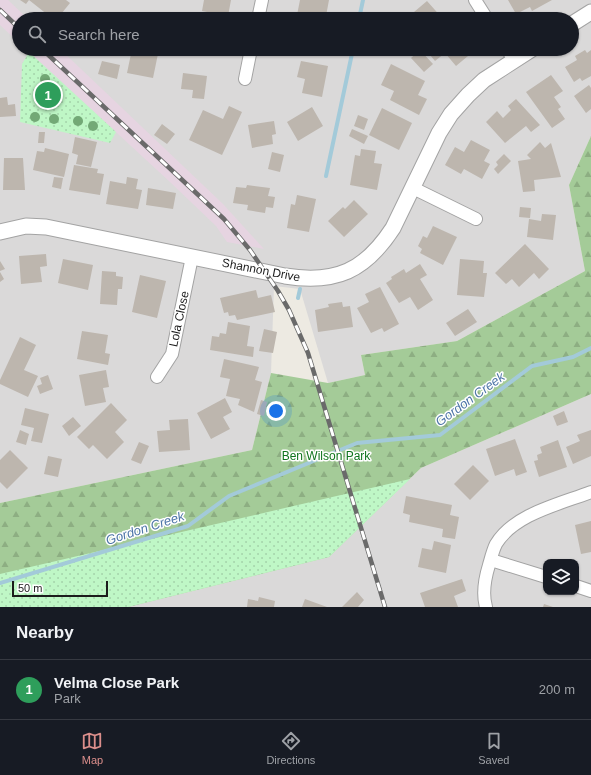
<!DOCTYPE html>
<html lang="en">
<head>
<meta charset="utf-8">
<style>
	:root { --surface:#171b24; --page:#242831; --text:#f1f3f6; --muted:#9ea1a6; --line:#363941; --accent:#db8e8b }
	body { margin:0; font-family:Helvetica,sans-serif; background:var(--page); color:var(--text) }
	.controls { position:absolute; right:12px; bottom:12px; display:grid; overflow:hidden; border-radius:8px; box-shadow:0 1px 3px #0004 }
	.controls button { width:36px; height:36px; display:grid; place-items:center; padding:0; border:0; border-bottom:1px solid var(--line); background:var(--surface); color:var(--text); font:20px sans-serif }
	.scale { position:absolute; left:12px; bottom:10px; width:96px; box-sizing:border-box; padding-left:4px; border:2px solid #1c1c1c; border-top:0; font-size:11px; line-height:14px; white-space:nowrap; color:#1c1c1c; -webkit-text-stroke:3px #fff; paint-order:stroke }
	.you { position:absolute; left:276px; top:411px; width:14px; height:14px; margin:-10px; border:3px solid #fff; border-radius:50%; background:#1a73e8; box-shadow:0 0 0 6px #1a73e833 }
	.badge { display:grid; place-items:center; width:26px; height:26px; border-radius:50%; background:var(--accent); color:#fff; font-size:13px; font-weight:700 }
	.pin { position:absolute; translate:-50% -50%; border:2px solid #fff; box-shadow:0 1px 4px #0006 }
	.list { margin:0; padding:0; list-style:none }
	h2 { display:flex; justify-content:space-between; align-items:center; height:52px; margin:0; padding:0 16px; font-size:17px }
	h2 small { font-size:13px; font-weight:400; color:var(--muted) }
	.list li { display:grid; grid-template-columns:26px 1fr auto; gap:12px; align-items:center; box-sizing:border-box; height:60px; padding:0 16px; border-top:1px solid var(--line) }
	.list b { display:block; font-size:15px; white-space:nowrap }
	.list p { margin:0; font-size:13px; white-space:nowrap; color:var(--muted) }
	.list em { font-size:13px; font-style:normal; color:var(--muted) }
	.icon { flex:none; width:22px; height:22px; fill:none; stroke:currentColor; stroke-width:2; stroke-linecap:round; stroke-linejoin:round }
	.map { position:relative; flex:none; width:591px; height:607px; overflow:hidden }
	.search { position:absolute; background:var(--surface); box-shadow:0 1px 3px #0004; left:12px; right:12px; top:12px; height:44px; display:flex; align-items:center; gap:10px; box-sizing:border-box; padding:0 14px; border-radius:22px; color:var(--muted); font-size:15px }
	.sheet { height:112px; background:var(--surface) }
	nav { display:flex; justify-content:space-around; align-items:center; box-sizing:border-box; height:56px; border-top:1px solid var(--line); background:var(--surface); font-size:11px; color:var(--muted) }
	nav a { display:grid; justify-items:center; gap:2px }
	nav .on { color:var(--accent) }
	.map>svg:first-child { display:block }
	.residential { fill:#dad9d9; fill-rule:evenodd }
	.railway { fill:#e6d4e1 }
	.forest { fill:url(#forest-firs) }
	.park { fill:url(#park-dots) }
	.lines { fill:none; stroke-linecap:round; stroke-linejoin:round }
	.stream { stroke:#a3cad9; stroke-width:4 }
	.building { fill:#bdb6ae }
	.minor-casing { stroke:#a3a3a3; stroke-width:14 }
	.tertiary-casing { stroke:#a3a3a3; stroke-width:17 }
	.minor { stroke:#fff; stroke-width:12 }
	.tertiary { stroke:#fff; stroke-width:15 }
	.rail-casing { stroke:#6a6a6a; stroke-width:4.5 }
	.rail { stroke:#fff; stroke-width:3; stroke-dasharray:9; stroke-linecap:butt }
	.tree { fill:#73a976 }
	.labels { text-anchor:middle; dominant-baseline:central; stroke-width:3; stroke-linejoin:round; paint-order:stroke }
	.street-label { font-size:12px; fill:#1c1c1c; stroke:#fff }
	.park-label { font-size:12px; fill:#0f741d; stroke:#fff }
	.water-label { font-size:13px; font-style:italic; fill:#4d75a7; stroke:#fff }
</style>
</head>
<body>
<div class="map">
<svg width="591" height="607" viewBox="0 0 591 607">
	<defs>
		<pattern id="forest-firs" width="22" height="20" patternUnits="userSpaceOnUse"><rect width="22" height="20" fill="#a4cb98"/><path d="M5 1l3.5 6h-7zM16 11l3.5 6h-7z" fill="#8dae82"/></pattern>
		<pattern id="park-dots" width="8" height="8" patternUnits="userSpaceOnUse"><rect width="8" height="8" fill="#bff7c6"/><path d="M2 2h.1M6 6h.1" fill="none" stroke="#a4d3aa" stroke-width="1.8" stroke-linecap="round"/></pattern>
	</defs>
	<rect width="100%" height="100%" fill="#edeae2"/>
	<path class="residential" d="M 0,0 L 591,0 L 591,136 L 569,185 L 585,271 L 457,341 L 361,355 L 365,375 L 328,383 L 300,289 L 274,286 L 271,373 L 252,450 L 0,503 ZM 19,19 L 572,19 L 572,49 L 19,49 Z
		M 591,394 L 591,607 L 128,607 L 329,557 L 421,468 ZM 546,562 L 576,562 L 576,592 L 546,592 Z"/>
	<path class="railway" d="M 0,0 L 8,0 L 28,19 L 19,19 L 19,43 L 0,25 Z
		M 26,49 L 60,49 L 223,204 L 264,249 L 227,242 L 216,226 L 170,182 Z"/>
	<path class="forest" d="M 591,136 L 591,394 L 421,468 L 329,557 L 128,607 L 0,607 L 0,503 L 252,450 L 271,373 L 328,383 L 365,375 L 361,355 L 457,341 L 585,271 L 569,185 Z"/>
	<path class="park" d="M 29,52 L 116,132 L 110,143 L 20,122 L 22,64 Z
		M 410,479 L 329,557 L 128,607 L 0,607 L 0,574 Z"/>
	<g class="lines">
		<path class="stream" d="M 359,19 L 363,0
			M 326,176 L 353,49
			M 298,298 L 300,289
			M 0,583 L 188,526 L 229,496 L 357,443 L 440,435 L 532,366 L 573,357 L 591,348"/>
	</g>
	<path class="building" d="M 20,0 L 66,0 L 70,3 L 57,19 L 53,19 L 29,0 L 26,4 Z
		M 204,0 L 231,0 L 228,16 L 202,11 Z
		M 300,0 L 329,0 L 326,16 L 318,15 L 317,19 L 297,15 Z
		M 508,0 L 552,0 L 532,11 L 530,7 L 516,14 Z
		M 427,1 L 443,19 L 419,19 L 414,12 Z
		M 344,12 L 356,14 L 355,19 L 343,19 Z
		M 74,14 L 102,18 L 102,19 L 73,19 Z
		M 132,49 L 159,49 L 153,78 L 127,73 Z
		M 203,49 L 221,49 L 220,53 Z
		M 299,49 L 314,49 L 313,53 Z
		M 425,49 L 472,49 L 474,51 L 456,66 L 445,53 L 435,61 Z
		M 420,50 L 433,64 L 424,72 L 411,58 Z
		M 585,50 L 587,53 L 591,50 L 591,76 L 582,81 L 580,78 L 574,82 L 565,67 L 577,60 L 575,56 Z
		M 102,61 L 120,65 L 117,79 L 98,74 Z
		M 301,61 L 328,66 L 322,97 L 302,93 L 305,79 L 297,77 Z
		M 391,64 L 425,81 L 418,95 L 427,99 L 419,115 L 390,100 L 394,91 L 381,85 Z
		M 183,73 L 207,76 L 204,99 L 192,98 L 193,90 L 181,89 Z
		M 551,75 L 563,91 L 554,97 L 561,107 L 558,109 L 565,119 L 552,128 L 526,92 Z
		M 589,85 L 591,88 L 591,109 L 586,113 L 574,96 Z
		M 7,97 L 8,105 L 15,104 L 16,116 L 0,117 L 0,98 Z
		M 516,99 L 540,125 L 531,132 L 526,126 L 505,143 L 486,122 L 497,111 L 503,118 L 511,110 L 508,106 Z
		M 229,106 L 242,112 L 222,155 L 189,140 L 203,110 L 223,119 Z
		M 312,107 L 323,126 L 298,141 L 287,122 Z
		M 382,108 L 412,123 L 399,150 L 369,135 Z
		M 358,115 L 368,119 L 364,130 L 354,126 Z
		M 274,121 L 276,134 L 272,135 L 273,144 L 252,148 L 248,125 Z
		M 162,124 L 175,134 L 167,144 L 154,135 Z
		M 352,129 L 368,136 L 364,144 L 349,136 Z
		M 39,132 L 45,132 L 44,143 L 38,143 Z
		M 75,137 L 97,142 L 91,167 L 76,164 L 78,155 L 72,153 Z
		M 471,140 L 490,150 L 484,161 L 490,164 L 482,179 L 464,169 L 461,174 L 445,165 L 455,147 L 464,152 Z
		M 540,142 L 545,148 L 551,143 L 561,177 L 534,180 L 535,191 L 523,192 L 518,161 L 531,159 L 527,155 Z
		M 45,148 L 69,154 L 64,177 L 33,170 L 37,151 L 44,152 Z
		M 361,149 L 376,151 L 374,163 L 382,164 L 377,190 L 350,185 L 355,155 L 360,156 Z
		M 272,152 L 284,155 L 280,172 L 268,169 Z
		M 504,154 L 511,161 L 498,174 L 494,169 L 498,165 L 496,162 Z
		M 4,158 L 23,158 L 25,190 L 3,190 Z
		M 74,165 L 98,169 L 97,173 L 104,174 L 100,195 L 69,190 Z
		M 54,177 L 63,178 L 61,189 L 52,187 Z
		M 127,177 L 138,179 L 136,189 L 142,190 L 138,209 L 106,204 L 110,181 L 126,184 Z
		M 247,185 L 270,188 L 268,196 L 275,197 L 273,208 L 266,207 L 265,213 L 247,210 L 248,205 L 233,203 L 236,187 L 246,188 Z
		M 148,188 L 176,193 L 173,209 L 146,205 Z
		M 297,195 L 316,199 L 309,232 L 287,228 L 291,204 L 295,205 Z
		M 354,200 L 368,214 L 344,237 L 328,221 L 343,207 L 345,209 Z
		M 520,207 L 531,208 L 530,218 L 519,217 Z
		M 542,214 L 556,215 L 553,240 L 527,237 L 529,219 L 541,221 Z
		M 433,226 L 457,237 L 443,265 L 420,253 L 422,249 L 418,246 L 423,236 L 427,238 Z
		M 525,244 L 549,269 L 539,279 L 534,273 L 519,287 L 512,279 L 506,284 L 495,273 Z
		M 46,254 L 47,266 L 40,267 L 42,282 L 21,284 L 19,256 Z
		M 63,259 L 93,265 L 88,290 L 58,283 Z
		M 460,259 L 484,261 L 483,273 L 487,273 L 484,297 L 457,295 Z
		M 0,261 L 5,269 L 0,271 Z
		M 420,264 L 427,275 L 420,279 L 433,300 L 418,310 L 410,297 L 399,303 L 386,283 L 392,279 L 391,277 L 404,269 L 406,273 Z
		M 102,271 L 116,272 L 116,276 L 123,277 L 122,289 L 118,289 L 117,305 L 100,304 Z
		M 0,272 L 4,279 L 0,282 Z
		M 140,275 L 166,281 L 157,318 L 132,312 Z
		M 380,287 L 399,324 L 384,332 L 382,328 L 371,333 L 357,308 L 369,302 L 365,294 Z
		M 256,290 L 258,298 L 271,295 L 275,312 L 237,320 L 235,315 L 229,316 L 228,312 L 224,313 L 220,298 Z
		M 342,302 L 343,307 L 350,306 L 353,327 L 318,332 L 315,310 L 329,307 L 328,304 Z
		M 468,309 L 477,322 L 455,336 L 446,323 Z
		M 228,322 L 250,326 L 247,346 L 254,347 L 253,357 L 210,350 L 212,336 L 219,337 L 220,333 L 226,334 Z
		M 264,329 L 277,332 L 273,353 L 259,351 Z
		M 82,331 L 108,335 L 105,353 L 110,354 L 108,365 L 77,359 Z
		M 20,337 L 36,345 L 24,370 L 38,376 L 28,397 L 0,384 L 0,380 Z
		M 224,359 L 259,367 L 255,380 L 262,382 L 254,412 L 238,405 L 240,399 L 226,396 L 230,379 L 220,377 Z
		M 106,370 L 109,387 L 103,388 L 106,402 L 85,406 L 79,375 Z
		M 48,375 L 53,389 L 40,394 L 37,386 L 42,384 L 40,378 Z
		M 225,398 L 232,412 L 223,417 L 230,429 L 211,439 L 197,413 Z
		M 261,400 L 267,402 L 264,416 L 257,414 Z
		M 111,403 L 127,420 L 115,432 L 124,442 L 107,459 L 93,445 L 89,449 L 77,437 Z
		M 25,408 L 49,414 L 42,443 L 31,441 L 34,428 L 21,425 Z
		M 564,411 L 568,422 L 557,426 L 553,416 Z
		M 73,417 L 81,426 L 69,436 L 62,426 Z
		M 188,419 L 190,450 L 159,452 L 157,431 L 170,430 L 169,420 Z
		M 20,430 L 29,434 L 26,445 L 16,442 Z
		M 591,430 L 591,456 L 573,464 L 566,447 L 580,441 L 577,435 Z
		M 515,439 L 527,472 L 516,476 L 514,469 L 495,476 L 486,449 Z
		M 558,440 L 567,467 L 539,477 L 534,461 L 538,460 L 537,455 L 542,453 L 540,447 Z
		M 139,442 L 149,446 L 141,464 L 131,460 Z
		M 10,450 L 28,468 L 7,489 L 0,482 L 0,460 Z
		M 48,456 L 62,459 L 58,477 L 44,474 Z
		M 473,465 L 489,481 L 470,500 L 454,484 Z
		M 406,496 L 452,505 L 450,515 L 459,517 L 455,539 L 442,537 L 443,529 L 409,522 L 410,515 L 403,513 Z
		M 591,521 L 591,552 L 581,554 L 575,525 Z
		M 434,541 L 451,545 L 446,573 L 418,567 L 422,548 L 432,550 Z
		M 462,579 L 466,591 L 454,596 L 458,607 L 425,607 L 420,593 Z
		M 357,592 L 364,600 L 358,607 L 342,607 Z
		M 259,597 L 275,601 L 274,607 L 247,607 L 248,599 L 258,601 Z
		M 305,599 L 327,607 L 302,607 Z
		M 544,604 L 553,607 L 543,607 Z"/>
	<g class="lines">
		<g class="minor-casing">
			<path id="minor" d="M 475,0 L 487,19
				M 258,19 L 262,0
				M 507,49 L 514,60
				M 245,79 L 251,49
				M 413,188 L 476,219
				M 157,377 L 172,354 L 192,257
				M 491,560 L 546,577
				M 576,586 L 591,591
				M 486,607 C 482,593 485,578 489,565 C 491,558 493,550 496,544 C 514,514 560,504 591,492"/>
		</g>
		<g class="tertiary-casing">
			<path id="tertiary" d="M 572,24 L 591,12
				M 0,232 L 26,226 L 46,227 L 285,276 C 336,284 365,271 393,228 L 439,133 L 451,114 L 468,95 L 484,80 L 532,49"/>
		</g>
		<use href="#minor" class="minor"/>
		<use href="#tertiary" class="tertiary"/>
		<g class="rail-casing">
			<path id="rail" d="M 0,10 L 19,28
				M 42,49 L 224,219 L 250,250 L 278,291 L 289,310 L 308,353 L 385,607"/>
		</g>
		<use href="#rail" class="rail"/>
	</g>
	<g class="tree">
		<circle cx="45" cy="79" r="5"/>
		<circle cx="35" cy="117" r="5"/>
		<circle cx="54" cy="119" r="5"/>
		<circle cx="78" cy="121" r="5"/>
		<circle cx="93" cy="126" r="5"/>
	</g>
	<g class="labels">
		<g class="street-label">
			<text transform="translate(261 270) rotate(11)">Shannon Drive</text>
			<text transform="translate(179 319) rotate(-78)">Lola Close</text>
		</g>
		<g class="park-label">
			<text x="326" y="456">Ben Wilson Park</text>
		</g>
		<g class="water-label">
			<text transform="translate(470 399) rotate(-36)">Gordon Creek</text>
			<text transform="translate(145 528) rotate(-18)">Gordon Creek</text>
		</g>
	</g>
</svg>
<div class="controls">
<button><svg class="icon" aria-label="layers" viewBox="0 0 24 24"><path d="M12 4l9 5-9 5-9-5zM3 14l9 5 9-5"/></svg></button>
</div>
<div class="scale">50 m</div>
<div class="you"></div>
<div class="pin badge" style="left:48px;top:95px;background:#2e9e5b">1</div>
<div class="search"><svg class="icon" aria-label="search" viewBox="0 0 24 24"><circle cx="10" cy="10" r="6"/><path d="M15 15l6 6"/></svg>Search here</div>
</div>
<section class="sheet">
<h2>Nearby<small></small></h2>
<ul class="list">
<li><span class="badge" style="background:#2e9e5b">1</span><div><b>Velma Close Park</b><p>Park</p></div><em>200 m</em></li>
</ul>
</section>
<nav>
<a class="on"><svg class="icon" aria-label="map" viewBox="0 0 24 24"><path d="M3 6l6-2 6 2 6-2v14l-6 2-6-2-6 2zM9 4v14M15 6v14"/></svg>Map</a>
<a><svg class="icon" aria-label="directions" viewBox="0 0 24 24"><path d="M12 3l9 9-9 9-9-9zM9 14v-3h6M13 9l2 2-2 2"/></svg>Directions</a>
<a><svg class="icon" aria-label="saved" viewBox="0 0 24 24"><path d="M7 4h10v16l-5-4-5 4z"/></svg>Saved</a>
</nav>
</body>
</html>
